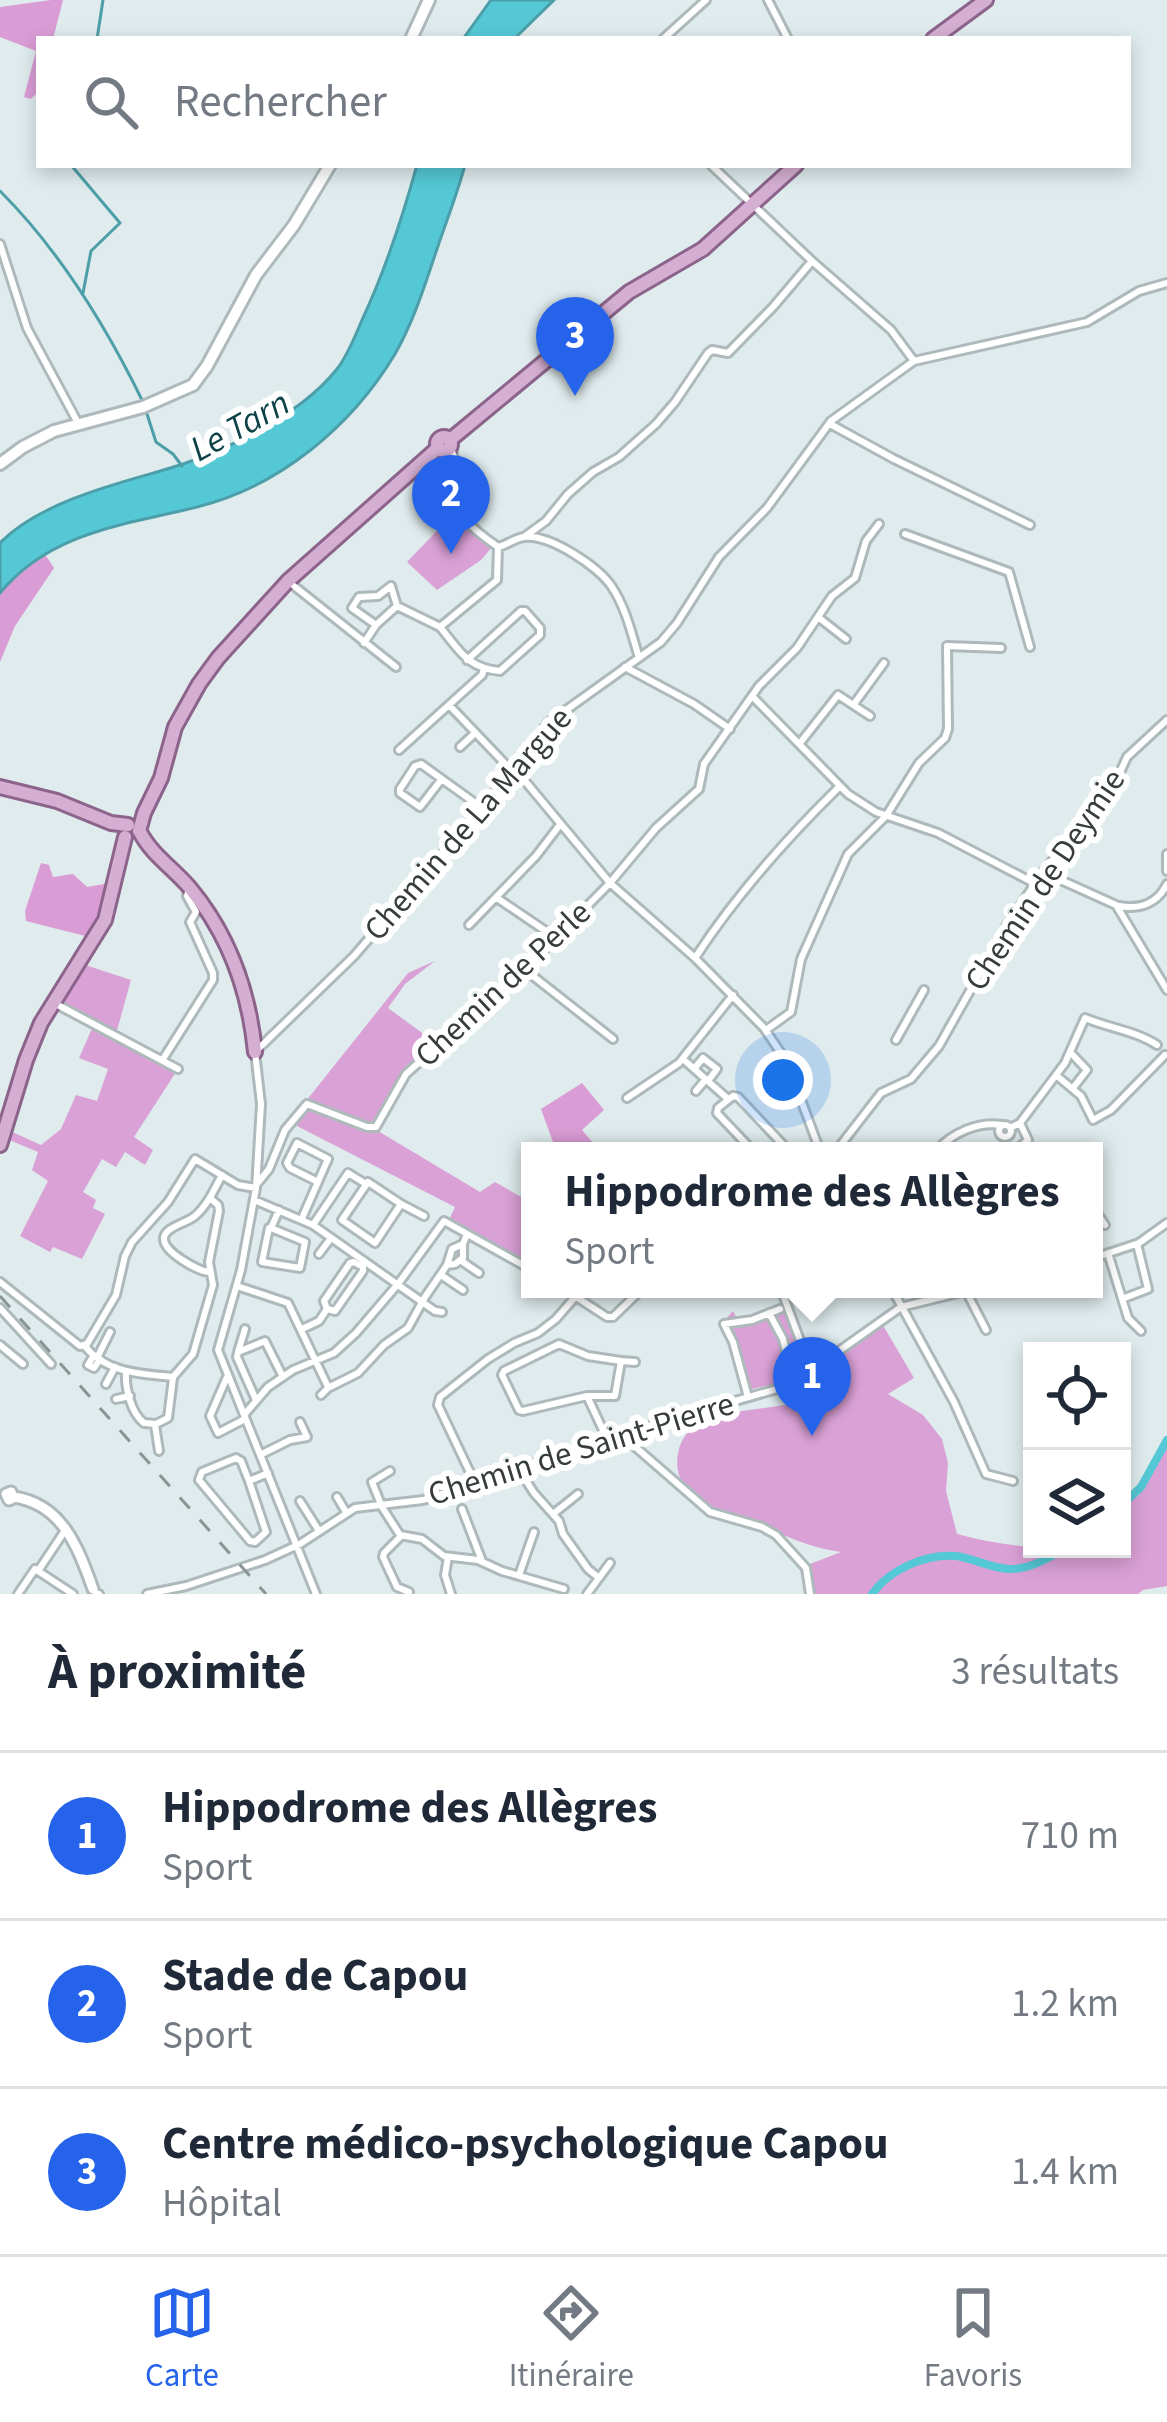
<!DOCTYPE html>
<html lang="fr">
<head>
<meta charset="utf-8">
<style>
	:root { --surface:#fff; --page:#f2f2f3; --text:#1f2937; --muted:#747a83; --line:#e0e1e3; --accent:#2563eb }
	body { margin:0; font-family:"Source Sans 3",sans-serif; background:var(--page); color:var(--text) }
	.controls { position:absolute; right:36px; bottom:36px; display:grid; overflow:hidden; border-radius:0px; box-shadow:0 6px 18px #0003 }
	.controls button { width:108px; height:108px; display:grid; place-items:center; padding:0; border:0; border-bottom:3px solid var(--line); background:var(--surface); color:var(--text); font:60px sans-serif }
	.you { position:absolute; left:783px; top:1080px; width:42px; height:42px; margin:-30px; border:9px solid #fff; border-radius:50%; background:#1a73e8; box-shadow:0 0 0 18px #1a73e833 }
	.badge { display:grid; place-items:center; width:78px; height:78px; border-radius:50%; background:var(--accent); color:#fff; font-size:39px; font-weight:700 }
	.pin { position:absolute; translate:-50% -99px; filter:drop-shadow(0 3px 6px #0008) }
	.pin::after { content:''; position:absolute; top:63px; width:42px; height:36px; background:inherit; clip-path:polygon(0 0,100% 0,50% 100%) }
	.popup { position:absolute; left:521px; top:1142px; width:582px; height:156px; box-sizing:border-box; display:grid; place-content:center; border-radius:0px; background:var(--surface); filter:drop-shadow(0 3px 9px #0005); font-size:39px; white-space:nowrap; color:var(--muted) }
	.popup b { font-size:45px; color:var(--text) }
	.popup::after { content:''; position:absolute; left:50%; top:100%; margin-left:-24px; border:24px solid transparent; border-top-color:var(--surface) }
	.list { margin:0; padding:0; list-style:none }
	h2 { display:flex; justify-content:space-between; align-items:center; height:156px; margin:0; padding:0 48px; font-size:51px }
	h2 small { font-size:39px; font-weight:400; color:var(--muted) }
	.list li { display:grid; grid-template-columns:78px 1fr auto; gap:36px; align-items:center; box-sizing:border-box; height:168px; padding:0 48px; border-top:3px solid var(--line) }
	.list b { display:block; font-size:45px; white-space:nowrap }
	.list p { margin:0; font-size:39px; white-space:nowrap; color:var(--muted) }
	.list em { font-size:39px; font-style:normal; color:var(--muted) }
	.icon { flex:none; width:66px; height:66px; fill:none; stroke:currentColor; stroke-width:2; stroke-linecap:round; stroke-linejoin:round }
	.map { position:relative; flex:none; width:1167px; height:1594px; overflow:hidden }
	.search { position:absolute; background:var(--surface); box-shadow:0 6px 18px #0003; left:36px; right:36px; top:36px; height:132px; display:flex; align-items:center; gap:30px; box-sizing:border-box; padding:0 42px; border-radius:0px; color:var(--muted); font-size:45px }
	.sheet { height:660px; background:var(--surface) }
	nav { display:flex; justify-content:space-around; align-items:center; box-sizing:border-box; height:168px; border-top:3px solid var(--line); background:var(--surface); font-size:33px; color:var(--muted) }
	nav a { display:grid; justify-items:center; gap:6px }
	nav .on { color:var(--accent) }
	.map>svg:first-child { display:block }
	.green { fill:#daa1d6 }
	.forest { fill:#da9cd5 }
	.water { fill:#55c8d6; stroke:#4c9ea8; stroke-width:3 }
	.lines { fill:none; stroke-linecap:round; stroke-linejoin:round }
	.stream { stroke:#4c9ea8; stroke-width:3 }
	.river { stroke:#55c8d6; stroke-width:8 }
	.minor-casing { stroke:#adb9bb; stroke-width:12 }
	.tertiary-casing { stroke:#adb9bb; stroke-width:15 }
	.secondary-casing { stroke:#adb9bb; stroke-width:16 }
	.primary-casing { stroke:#8c648b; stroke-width:18 }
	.minor { stroke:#fff; stroke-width:6 }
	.tertiary { stroke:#fff; stroke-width:9 }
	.secondary { stroke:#fff; stroke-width:10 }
	.primary { stroke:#d5afd3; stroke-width:12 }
	.rail { stroke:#8b9495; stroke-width:3; stroke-dasharray:15 15; stroke-linecap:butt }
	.labels { text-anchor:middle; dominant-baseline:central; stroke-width:12; stroke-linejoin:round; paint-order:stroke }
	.street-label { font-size:33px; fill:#373c3d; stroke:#fff }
	.water-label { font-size:36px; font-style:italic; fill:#0c4248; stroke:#fff }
</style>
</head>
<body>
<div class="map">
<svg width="1167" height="1594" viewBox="0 0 1167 1594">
	<rect width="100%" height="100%" fill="#dfebed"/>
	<path class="green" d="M 454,513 L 492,547 L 481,560 L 437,590 L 407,562 Z
		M 435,961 L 405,984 L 388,1008 L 436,1043 L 403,1073 L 375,1126 L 306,1101 L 408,973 Z
		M 79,963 L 131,980 L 116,1034 L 178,1069 L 134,1137 L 153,1150 L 145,1165 L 125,1152 L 116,1167 L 102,1159 L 83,1192 L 96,1200 L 93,1208 L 105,1214 L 82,1259 L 53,1247 L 50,1252 L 20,1236 L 48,1181 L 32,1170 L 38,1152 L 7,1139 L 10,1131 L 41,1145 L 61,1129 L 76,1095 L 97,1101 L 108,1069 L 79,1058 L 94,1024 L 53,1002 Z
		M 308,1107 L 378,1131 L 480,1192 L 495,1182 L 530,1202 L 530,1266 L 449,1220 L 455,1207 L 295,1125 Z
		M 785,1307 L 808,1370 L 796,1379 L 748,1390 L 736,1341 L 725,1320 L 733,1311 L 740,1324 Z
		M 881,1322 L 914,1378 L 888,1394 L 923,1415 L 942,1439 L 948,1463 L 946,1491 L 957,1534 C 1016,1550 1061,1549 1122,1549 L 1122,1508 L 1139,1495 L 1167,1447 L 1167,1586 L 1143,1590 L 1138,1594 L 812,1594 L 810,1564 L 841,1552 C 815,1549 794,1539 770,1530 C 734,1518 669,1503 678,1453 C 681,1437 692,1425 707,1419 C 732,1410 764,1409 790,1404 L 787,1389 L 812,1375 Z"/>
	<path class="forest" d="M 51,0 L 63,0 L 53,39 L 39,39 L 39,91 L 31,99 L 24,97 L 36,51 L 0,37 L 0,7 Z
		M 44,553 L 54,568 L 15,626 L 0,662 L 0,593 L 26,565 Z
		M 41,863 L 49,865 L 53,877 L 73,874 L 87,887 L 110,883 L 89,937 L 26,921 L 25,911 Z
		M 582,1083 L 604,1110 L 582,1130 L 600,1151 L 541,1151 L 553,1142 L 541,1109 Z"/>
	<path class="water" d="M 491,0 L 554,0 L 514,39 L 463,39 Z
		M 417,165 L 465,165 C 458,191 448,217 439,243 C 426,281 415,319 395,354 C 352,426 279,487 197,507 C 124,525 50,532 0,593 L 0,543 C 37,505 107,486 157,472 C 216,456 298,418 337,369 C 348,355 355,336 362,320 C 386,269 402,219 417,165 Z"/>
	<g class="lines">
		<path class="stream" d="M 97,39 L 103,0
			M 71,165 L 120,223 L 91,251 L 83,293
			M 0,191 C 60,251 106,326 143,402
			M 146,411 L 156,442 L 173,454 L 182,466"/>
		<path class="river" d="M 1122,1505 L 1141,1487 L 1167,1440
			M 872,1594 C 890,1569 925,1554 956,1556 C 974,1558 991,1569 1011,1569 C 1030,1569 1048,1559 1063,1549"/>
		<g class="minor-casing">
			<path id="minor" d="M 768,0 L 788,39
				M 663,39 L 706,0
				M 711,165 L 812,261 L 891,330 L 914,361
				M 0,244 L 27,328 L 78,423
				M 830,424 L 894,459 L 1030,525
				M 450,447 C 458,462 453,470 452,486 C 449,512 478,533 498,547
				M 905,534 L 1009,572 L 1030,647
				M 524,537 L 546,521 L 568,494 L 593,472 L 619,457 L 656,424 L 675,402 L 708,353 L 712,350 L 728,353 L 773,307 L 812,261
				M 498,547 C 507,545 515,538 524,537 C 550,534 599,567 612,587 C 626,608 632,635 639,658
				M 294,586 L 396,667
				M 818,617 L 846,639
				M 376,625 L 352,608 L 359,597 L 378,596 L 391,586 L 397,606
				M 440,627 C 460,651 467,668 500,671 L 540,635 L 540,628 L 525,611 L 521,611 L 467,660
				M 364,643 L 376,625 L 397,606 L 440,627 L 497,580 L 498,547
				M 625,667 L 694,704 L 730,729
				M 752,696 L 848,794 L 876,812 L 938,833 L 1034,883
				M 854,704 L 884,663
				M 450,706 L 512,771
				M 800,743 L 838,695 L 870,716
				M 460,747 L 475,733
				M 399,750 L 482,675 L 484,669
				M 515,769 L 610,883 L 695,958 L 764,1028 L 787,1062 L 820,1151
				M 441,780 L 420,807 L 400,793 L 400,789 L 415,766 L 421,764 L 482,808
				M 1167,854 L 1167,871
				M 1043,872 L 1116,905 L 1167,990
				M 497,898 L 556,938
				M 1119,906 C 1140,910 1158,903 1167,884
				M 469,925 L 536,856 L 559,826
				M 695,958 C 736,895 785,840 839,787
				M 524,969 L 613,1039
				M 54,1003 L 178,1069
				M 766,1030 L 791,1012 L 801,959 L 848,854 L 886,816 L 919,763 L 945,738 L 948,729 L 947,646 L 1001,648
				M 896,1040 L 924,990
				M 1070,1052 L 1087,1070 L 1073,1088
				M 163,1059 L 213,980 L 213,973 L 190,922 L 196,912 L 187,896 L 188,892
				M 683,1059 L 728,1099
				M 694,1069 L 703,1058 L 717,1069 L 708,1081
				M 1056,1075 L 1081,1096 L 1093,1120 L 1111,1110 L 1165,1055
				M 696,1091 L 706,1079
				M 627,1098 L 679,1063 L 733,995
				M999 1131a6 6 0 1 1 12 0a6 6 0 1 1-12 0Z
				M 1010,1128 L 1020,1123 L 1065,1063 L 1085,1018 C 1109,1028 1136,1031 1157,1045
				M 753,1151 L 717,1113 L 718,1108 L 733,1096 L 738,1097 L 789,1151
				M 836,1151 L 881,1093 L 911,1079 L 939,1046 L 1007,925 L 1043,872 L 1103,799 L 1117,779 L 1127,757 L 1167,720
				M 936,1151 C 952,1133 978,1121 1002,1125
				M 1015,1151 L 1028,1140 L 1020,1123
				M 368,1182 L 401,1204 L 375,1243 L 342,1220 Z
				M 256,1185 L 269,1169 L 285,1130 L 307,1104 L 367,1127 L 376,1127 L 406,1074 L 535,959 L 610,883 L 656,828 L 699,789 L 704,764 L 759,686 L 797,648 L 832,596 L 855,578 L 866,541 L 879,524
				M 254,1200 L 313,1225 L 435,1311 L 442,1312
				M 401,1204 L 424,1216
				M 1097,1213 L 1105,1225
				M 302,1220 L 303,1216 L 328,1159 L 297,1143 L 287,1163 L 290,1168 L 318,1182
				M 313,1225 L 348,1173 L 366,1184
				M 271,1228 L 305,1242 L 300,1268 L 262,1262 L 269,1228 L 271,1228 L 279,1210
				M 1108,1253 L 1128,1318 L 1141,1331
				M 319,1254 L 331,1238
				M 1094,1258 L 1139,1243 L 1167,1223
				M 460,1260 L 479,1273
				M 447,1265 L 452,1249 L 463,1244
				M 209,1272 C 198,1271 163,1252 164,1238 C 165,1227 187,1223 195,1216 C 207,1206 214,1190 222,1175
				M 441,1275 L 463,1290
				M 0,1282 L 80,1346 L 87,1344 L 116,1295 L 125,1256 L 132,1242 L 168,1202 L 195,1159 L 238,1185 L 256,1188
				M 237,1286 L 288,1303 L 328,1387
				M 564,1289 L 607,1317 L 613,1317 L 642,1289
				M 781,1289 L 811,1370
				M 892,1289 L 954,1402 L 986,1474 L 1013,1481
				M 966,1291 L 986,1330
				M 1122,1299 L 1148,1289 L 1137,1244
				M 0,1308 L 51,1364
				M 769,1313 L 783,1339 L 787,1355 L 799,1380
				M 302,1329 L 319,1321 L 327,1309 L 335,1311 L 363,1271 L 363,1267 L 354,1262 L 350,1263 L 324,1301 L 327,1309
				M 0,1345 L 23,1364
				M 84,1345 C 105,1373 141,1374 173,1377 L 193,1354 L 213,1285 L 209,1262 L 219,1211 L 218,1205 L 210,1198
				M 238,1352 L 245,1329
				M 94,1355 L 88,1365 L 94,1368 L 100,1359
				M 98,1356 L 110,1332
				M 621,1361 L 635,1362
				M 126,1372 C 125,1388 131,1413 144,1423 L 156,1424 L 168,1418 L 173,1378
				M 227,1377 L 210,1416 L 218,1433 L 245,1419
				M 106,1384 L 115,1367
				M 321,1395 L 328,1388 L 358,1373 L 384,1345 L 408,1328 L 425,1297 L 447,1265 L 455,1264 L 463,1258 L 463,1244 L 467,1234
				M 587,1396 L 523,1411 L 519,1410 L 502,1375 L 504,1371 L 559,1344 L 588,1356 L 621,1361 L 615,1396 L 587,1396 L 609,1443
				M 748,1397 L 733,1342 L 724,1324 L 752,1320 L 780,1309
				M 116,1399 L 130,1396
				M 256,1400 L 237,1357 L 238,1352 L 265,1341 L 283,1377
				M 244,1415 L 268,1387 L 293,1370 L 334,1353 L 356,1333 L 398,1284 L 444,1221 L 530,1269
				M 155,1425 L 159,1451
				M 625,1438 L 710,1512 L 762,1527 L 776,1535 L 806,1568 L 810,1594
				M 260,1455 L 290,1440 L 307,1437 L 300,1422
				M 518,1468 L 534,1493 L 559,1521 L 563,1534 L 588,1569 L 599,1578 L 587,1594
				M 390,1471 L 372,1482 L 382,1507 L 400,1535 L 422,1539 L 444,1556 L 478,1560 L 502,1571 L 564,1589
				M 249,1481 L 266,1532 L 255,1542 L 250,1541 L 199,1480 L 202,1472 L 236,1458 L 241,1461 L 249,1481 L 268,1473
				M 475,1483 L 438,1405 L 440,1397 L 488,1359 L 514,1343 L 538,1333 L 556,1319 L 576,1296
				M 337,1497 L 346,1512
				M 300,1501 L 319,1531
				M 462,1509 L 482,1561
				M 553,1514 L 578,1494
				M 66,1529 L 38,1571 L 73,1594
				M 401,1536 L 384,1553 L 383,1557 L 397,1587 L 409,1592
				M 448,1557 L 445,1575 L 451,1594
				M 519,1575 L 534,1532
				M 599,1578 L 610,1563
				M 96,1593 L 99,1594
				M 18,1594 L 35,1569
				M 147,1594 L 186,1586 L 265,1560 L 300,1544 L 355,1508 L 423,1500 L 545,1460 L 609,1443 L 655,1424 L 791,1385 L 901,1307 L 974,1289
				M 316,1594 L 218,1350 L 241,1270 L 256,1188 L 261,1104 L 255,1052 L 354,956 L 482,808 L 548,723 L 661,642 L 677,623 L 719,557 L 767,508 L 831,421 L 914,361 L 1087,322 L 1139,291 L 1167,283"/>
		</g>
		<g class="tertiary-casing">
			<path id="tertiary" d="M 11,1492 L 13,1498 L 9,1500 L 6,1494 Z
				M 14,1497 C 62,1504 78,1547 93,1589"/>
		</g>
		<g class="secondary-casing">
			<path id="secondary" d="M 411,39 L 429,0
				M 0,464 L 23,447 L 54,431 L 143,407 L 193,385 L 207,366 L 256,275 L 294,225 L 330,165"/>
		</g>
		<g class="primary-casing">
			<path id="primary" d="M 933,39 L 986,0
				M437 444a7 7 0 1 1 14 0a7 7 0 1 1-14 0Z
				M 450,440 L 629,292 L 703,249 L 796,165
				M 0,787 L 57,801 L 111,823 L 128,825
				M 139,831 L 144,813 L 161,778 L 175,727 L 199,684 L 218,658 L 288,581 L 439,447
				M 140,832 C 151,854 174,869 190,888 C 229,935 249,991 255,1052
				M 0,1145 L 26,1060 L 41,1023 L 105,920 L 125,837"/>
		</g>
		<use href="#minor" class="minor"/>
		<use href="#tertiary" class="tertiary"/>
		<use href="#secondary" class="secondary"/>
		<use href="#primary" class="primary"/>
		<path class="rail" d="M 0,1296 L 266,1594"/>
	</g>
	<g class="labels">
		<g class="street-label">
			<text transform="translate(468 824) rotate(-49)">Chemin de La Margue</text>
			<text transform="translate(1045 880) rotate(-56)">Chemin de Deymie</text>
			<text transform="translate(503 984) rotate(-43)">Chemin de Perle</text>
			<text transform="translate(581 1449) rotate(-17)">Chemin de Saint-Pierre</text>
		</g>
		<g class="water-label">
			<text transform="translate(240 426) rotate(-29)">Le Tarn</text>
		</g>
	</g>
</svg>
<div class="controls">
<button><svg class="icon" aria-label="locate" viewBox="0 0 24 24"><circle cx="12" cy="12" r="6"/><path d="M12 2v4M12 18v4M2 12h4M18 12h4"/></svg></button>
<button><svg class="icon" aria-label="layers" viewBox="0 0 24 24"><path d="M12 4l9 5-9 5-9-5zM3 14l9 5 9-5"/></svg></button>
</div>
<div class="you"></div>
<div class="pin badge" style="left:812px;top:1436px">1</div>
<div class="popup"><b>Hippodrome des Allègres</b>Sport</div>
<div class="pin badge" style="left:451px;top:554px">2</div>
<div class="pin badge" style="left:575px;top:396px">3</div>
<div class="search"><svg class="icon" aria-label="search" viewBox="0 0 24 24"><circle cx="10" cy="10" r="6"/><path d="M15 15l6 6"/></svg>Rechercher</div>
</div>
<section class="sheet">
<h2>À proximité<small>3 résultats</small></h2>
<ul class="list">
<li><span class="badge">1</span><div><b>Hippodrome des Allègres</b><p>Sport</p></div><em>710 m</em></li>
<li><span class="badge">2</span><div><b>Stade de Capou</b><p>Sport</p></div><em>1.2 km</em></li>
<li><span class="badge">3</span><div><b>Centre médico-psychologique Capou</b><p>Hôpital</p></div><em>1.4 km</em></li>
</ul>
</section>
<nav>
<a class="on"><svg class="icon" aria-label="map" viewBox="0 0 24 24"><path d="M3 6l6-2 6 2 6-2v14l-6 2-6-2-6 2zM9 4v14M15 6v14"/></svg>Carte</a>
<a><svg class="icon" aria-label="directions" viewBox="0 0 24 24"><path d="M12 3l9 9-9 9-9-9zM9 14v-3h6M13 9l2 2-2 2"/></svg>Itinéraire</a>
<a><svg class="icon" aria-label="saved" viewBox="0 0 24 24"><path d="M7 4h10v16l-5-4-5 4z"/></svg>Favoris</a>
</nav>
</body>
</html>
